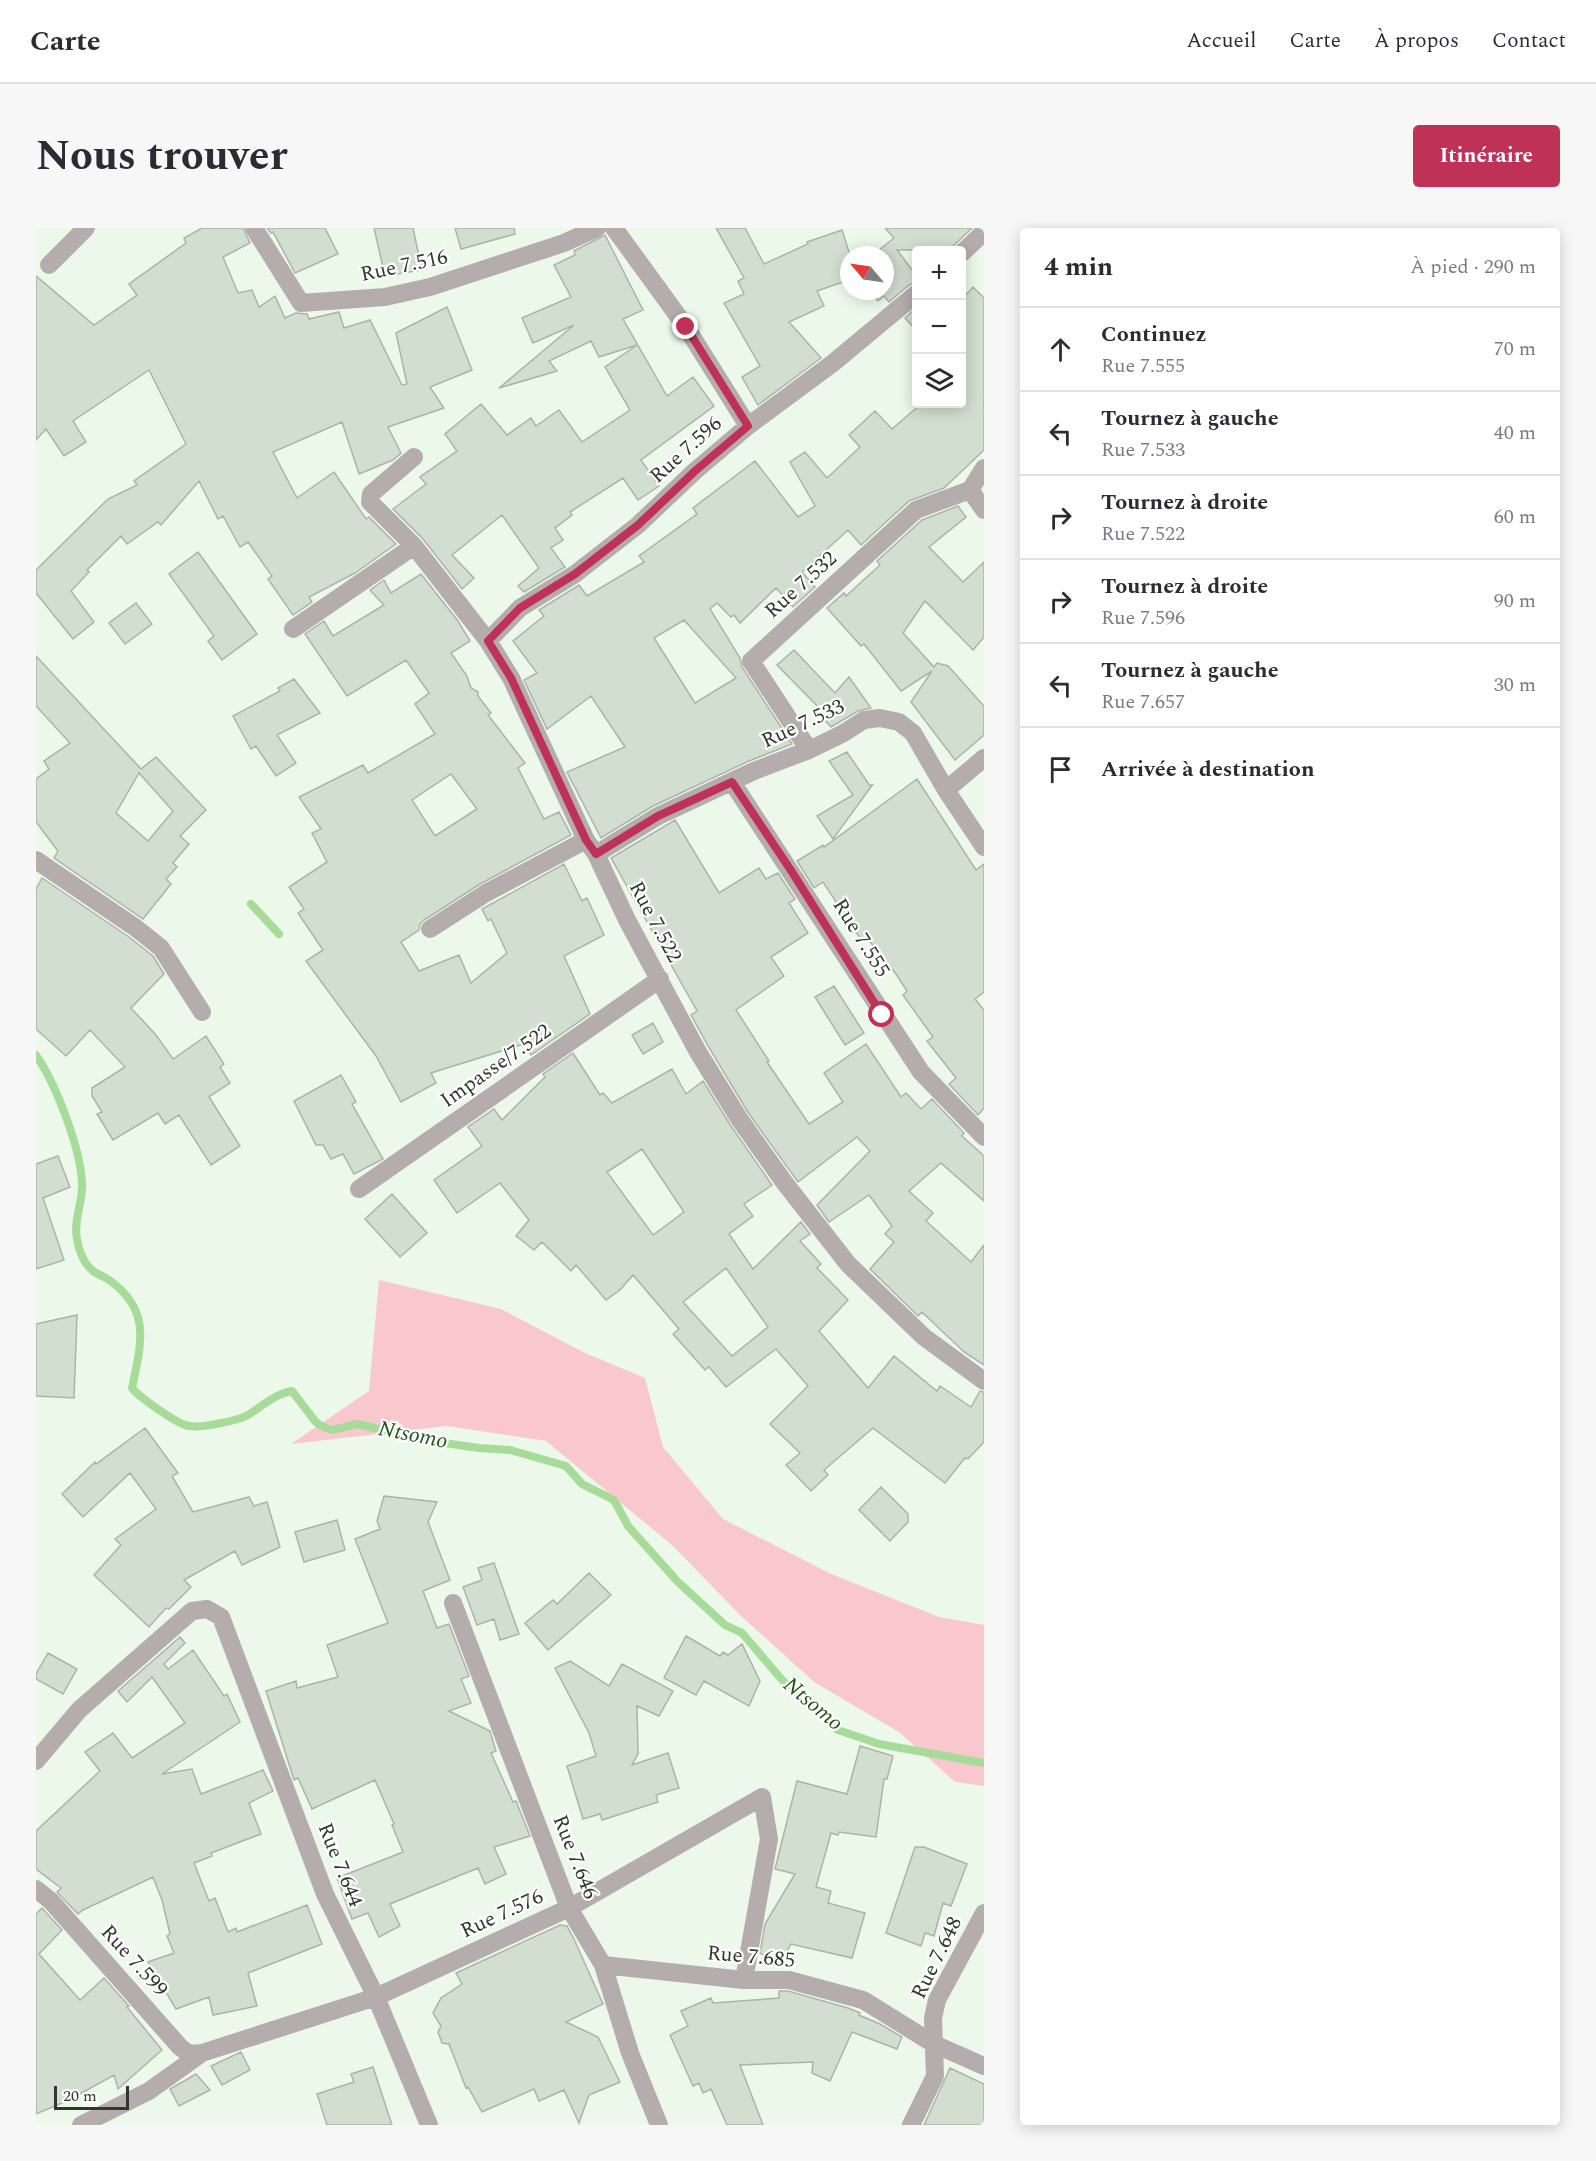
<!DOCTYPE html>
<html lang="fr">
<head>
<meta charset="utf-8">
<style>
	:root { --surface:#fff; --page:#f7f7f7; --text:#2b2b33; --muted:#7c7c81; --line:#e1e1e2; --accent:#c03158 }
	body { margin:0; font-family:Spectral,serif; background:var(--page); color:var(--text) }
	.controls { position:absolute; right:18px; top:18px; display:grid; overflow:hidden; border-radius:6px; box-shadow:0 3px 15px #0003 }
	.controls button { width:54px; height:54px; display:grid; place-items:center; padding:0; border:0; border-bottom:2px solid var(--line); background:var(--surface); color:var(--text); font:30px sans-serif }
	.compass { position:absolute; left:804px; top:18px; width:54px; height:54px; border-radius:50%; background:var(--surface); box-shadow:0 3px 15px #0003; rotate:299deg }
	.scale { position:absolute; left:18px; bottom:15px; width:75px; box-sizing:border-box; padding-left:6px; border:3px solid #323631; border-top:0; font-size:16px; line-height:21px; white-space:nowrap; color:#323631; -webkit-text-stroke:4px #fff; paint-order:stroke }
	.stop { position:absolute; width:18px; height:18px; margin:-14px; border:4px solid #c03158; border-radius:50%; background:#fff }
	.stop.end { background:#c03158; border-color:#fff; box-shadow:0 2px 6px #0008 }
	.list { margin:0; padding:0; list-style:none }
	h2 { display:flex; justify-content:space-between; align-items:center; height:78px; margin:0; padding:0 24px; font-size:26px }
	h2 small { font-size:20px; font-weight:400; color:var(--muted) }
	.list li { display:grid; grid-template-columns:39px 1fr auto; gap:18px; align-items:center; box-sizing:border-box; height:84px; padding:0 24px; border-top:2px solid var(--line) }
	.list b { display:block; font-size:22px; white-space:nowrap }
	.list p { margin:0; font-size:20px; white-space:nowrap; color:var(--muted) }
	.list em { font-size:20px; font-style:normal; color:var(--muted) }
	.icon { flex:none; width:33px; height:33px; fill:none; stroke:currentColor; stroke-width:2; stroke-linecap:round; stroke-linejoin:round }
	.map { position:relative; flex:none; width:948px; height:1897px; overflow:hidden; border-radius:6px }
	header { display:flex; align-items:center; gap:36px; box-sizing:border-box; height:84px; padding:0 30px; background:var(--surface); border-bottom:2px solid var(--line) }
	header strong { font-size:28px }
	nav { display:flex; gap:33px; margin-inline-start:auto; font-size:21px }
	.intro { display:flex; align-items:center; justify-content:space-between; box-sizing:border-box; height:144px; padding:0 36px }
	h1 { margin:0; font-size:42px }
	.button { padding:15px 27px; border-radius:6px; background:var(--accent); color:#fff; font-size:21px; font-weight:700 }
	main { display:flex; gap:36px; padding:0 36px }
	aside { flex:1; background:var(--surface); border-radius:6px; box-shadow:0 3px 15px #0003 }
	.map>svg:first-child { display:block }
	.green { fill:#f8c8ce }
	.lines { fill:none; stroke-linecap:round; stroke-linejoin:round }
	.stream { stroke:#a7db99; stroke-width:8 }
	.building { fill:#d2decf; stroke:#aab5a7; stroke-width:1.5; fill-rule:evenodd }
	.street { stroke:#b5acad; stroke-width:18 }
	.route { stroke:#c03158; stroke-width:8 }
	.labels { text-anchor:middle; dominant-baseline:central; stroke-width:4.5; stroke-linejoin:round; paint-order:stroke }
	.street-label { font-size:21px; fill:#323631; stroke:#fff }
	.water-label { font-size:22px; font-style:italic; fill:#235413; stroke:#fff }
</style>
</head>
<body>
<header>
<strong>Carte</strong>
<nav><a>Accueil</a><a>Carte</a><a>À propos</a><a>Contact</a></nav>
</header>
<div class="intro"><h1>Nous trouver</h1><a class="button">Itinéraire</a></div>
<main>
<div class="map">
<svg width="948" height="1897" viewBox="0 0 948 1897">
	<rect width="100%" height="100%" fill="#ecf8e9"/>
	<path class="green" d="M 343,1052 L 465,1081 L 549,1125 L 609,1150 L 627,1219 L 687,1291 L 795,1346 L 903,1389 L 948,1397 L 948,1558 L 919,1554 L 863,1504 L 778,1454 L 703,1386 L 636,1317 L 510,1213 L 411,1198 L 255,1216 L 333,1163 Z"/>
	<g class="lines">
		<path class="stream" d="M 215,676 L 243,706
			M 0,827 C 20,856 45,921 46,956 C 47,974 37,993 41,1011 C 43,1022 48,1036 57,1043 C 62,1047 68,1048 73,1052 C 116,1082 105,1116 96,1160 C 102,1168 142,1197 153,1198 C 165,1200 201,1193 212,1187 C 226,1178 239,1166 256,1163 L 279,1193 L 285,1198 L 296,1202 L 322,1196 L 387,1212 L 443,1220 L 474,1222 L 530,1238 L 546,1256 L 578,1272 L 592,1298 L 642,1354 L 689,1397 L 706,1405 L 747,1453 L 802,1502 L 843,1516 L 948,1535"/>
	</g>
	<path class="building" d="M 166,0 L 207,0 L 214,15 L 187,29 L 202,65 L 216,62 L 223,79 L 239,68 L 249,90 L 260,85 L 271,86 L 273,91 L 303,84 L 308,100 L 334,92 L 366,157 L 371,156 L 360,105 L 411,79 L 436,142 L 394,159 L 408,180 L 352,199 L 365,225 L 357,232 L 323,246 L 306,194 L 237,224 L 261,270 L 298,244 L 330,291 L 333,289 L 360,316 L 319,345 L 273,369 L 276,374 L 257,387 L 232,351 L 236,348 L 212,314 L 204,319 L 187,288 L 182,291 L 163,253 L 125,297 L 122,294 L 91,316 L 85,308 L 51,342 L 53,344 L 35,363 L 58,394 L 37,411 L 0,365 L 0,342 L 72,271 L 101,257 L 98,253 L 150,216 L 113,142 L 37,193 L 50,214 L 28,228 L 10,201 L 0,212 L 0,48 L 58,97 L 101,67 L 93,56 L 150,15 L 148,10 Z
		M 231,0 L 289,0 L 302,26 L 259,45 L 237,4 L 235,5 Z
		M 338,0 L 377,0 L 386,42 L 349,48 Z
		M 419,0 L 478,0 L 479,6 L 425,21 Z
		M 680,0 L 709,0 L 728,36 L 772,16 L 771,14 L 806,2 L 814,27 L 813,52 L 781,63 L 788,78 L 753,94 L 785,130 L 722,177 L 706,149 L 724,138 L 688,75 L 708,66 L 702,53 L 708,50 Z
		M 849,0 L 936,0 L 913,22 L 861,22 L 880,47 L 880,55 L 873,57 L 853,74 L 848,68 L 842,73 L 834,63 L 849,63 L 849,27 L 837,27 L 858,10 Z
		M 569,7 L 607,82 L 587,91 L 631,168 L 657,149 L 678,178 L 605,232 L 623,258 L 602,272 L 587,250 L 534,284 L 536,287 L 519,300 L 527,312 L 515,320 L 529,339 L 488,364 L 482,358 L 503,340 L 466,287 L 416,327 L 438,350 L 426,361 L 387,311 L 357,281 L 390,256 L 384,249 L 421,223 L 409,206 L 445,176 L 471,207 L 495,190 L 500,198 L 523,182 L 546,214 L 594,182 L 569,139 L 601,117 L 563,129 L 555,113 L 513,133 L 521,143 L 463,160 L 538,97 L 497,115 L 486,90 L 535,69 L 518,37 L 539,27 L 538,23 Z
		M 937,59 L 948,70 L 948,222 L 908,260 L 873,273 L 825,317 L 812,302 L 766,344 L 779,359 L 757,379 L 740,360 L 704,395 L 698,387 L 695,389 L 681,375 L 674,381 L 704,430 L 706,439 L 756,516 L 713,533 L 617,578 L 565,610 L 531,544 L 589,519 L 555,468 L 511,501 L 488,452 L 501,445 L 477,413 L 508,388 L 503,382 L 543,357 L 551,368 L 608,334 L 603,328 L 661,286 L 657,280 L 719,233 L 762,289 L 779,278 L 754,234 L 769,224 L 791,250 L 824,219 L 813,207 L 839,183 L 856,201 L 885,176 L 926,176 L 926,71 ZM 648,392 L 700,450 L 659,475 L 618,410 Z
		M 880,80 L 880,102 L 869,90 Z
		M 922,278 L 930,289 L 893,319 L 927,354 L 948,334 L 948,409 L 937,422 L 889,373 L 867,405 L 898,439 L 901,435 L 912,438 L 948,478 L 948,507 L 919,532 L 875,474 L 896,443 L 865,463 L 828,416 L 825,418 L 791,380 L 808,365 L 810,368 L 844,337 L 841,333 L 886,292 Z
		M 162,324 L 221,406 L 186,432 L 172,413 L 178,408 L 133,346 Z
		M 385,346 L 422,393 L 434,413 L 415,425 L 431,448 L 435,460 L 442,464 L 442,468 L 455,485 L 452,487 L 489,535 L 482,540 L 508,591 L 523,584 L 535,607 L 444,656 L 388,692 L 384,696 L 383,702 L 365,714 L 383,743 L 423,727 L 435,755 L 471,725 L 455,691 L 452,693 L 446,681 L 528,636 L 546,673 L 551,670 L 568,707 L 528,728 L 554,786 L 495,827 L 488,816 L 395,845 L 400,855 L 365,874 L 340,828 L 270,733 L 287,722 L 262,685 L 268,681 L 253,659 L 291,634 L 276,605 L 285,601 L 263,569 L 327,537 L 332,545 L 399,506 L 379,476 L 393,465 L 370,432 L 311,468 L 269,406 L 288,393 L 297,408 L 348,377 L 334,362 L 348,352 L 355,365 ZM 415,546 L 441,581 L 399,608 L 376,572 Z
		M 100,375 L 116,396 L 89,416 L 73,395 Z
		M 758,422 L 799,465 L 813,449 L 835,480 L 822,483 L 795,499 L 786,489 L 790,487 L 741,437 Z
		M 0,428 L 105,541 L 120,529 L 170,582 L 144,608 L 153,616 L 137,635 L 141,639 L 130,651 L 135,656 L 107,691 L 18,630 L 22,623 L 0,594 L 0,551 L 13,541 L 8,533 L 34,515 L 0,478 ZM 103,545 L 137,583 L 112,613 L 80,585 Z
		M 258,451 L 284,485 L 241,507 L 260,535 L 240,548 L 220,518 L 215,521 L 197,488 L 244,463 L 242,460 Z
		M 811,524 L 834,558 L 837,556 L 797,611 L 781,588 L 817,567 L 793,533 Z
		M 881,551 L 940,642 L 948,636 L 948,764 L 939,771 L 948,782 L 948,880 L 942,887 L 913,856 L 920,850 L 891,813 L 897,809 L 867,767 L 871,763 L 860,746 L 831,710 L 826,713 L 787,654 L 778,660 L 761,633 L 787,617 L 788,619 Z
		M 639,592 L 683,665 L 723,640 L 730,651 L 742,645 L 759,671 L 753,675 L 772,705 L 735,729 L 748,748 L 700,782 L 733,833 L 731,834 L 773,896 L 807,874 L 788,845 L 830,816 L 865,869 L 870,865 L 885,881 L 896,871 L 928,905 L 926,908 L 948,928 L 948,973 L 905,935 L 873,963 L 897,985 L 890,993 L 935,1034 L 948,1017 L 948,1137 L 928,1124 L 886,1084 L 882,1088 L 834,1041 L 858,1014 L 849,1006 L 856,998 L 833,967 L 793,994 L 781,977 L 834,923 L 821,909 L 762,954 L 713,886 L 672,818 L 655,787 L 661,783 L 575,630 Z
		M 6,650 L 93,709 L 117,728 L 128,746 L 95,780 L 120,807 L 137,831 L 170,808 L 188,836 L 184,839 L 194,855 L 173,869 L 204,918 L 175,937 L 143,887 L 129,896 L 122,885 L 77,912 L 61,886 L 66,884 L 56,868 L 56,860 L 89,839 L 54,802 L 30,828 L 0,801 L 0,661 Z
		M 798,758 L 828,805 L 809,817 L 779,769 Z
		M 617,795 L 627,814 L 607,826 L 596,807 Z
		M 537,825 L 564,867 L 567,865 L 576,875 L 636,841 L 650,866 L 667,853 L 695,898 L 736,957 L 708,976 L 717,988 L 693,1006 L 717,1041 L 765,994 L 774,1006 L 764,1013 L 785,1036 L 781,1040 L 812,1072 L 783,1103 L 832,1160 L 858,1128 L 901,1163 L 904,1158 L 935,1179 L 944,1163 L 948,1164 L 948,1214 L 932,1231 L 929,1230 L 909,1255 L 837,1200 L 788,1242 L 792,1247 L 775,1263 L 750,1237 L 764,1225 L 734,1196 L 772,1158 L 740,1121 L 690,1159 L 673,1139 L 669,1142 L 637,1106 L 643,1101 L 597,1047 L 584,1062 L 570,1072 L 540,1037 L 535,1043 L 506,1014 L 498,1022 L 480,1008 L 493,992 L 464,955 L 421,985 L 398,952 L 446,918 L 432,899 L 458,881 L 466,892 L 509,849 L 507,846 ZM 606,921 L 648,984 L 617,1007 L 571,944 ZM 690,1040 L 732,1099 L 696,1128 L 647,1074 Z
		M 305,847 L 320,874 L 316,876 L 347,931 L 318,946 L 307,926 L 295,931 L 287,917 L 280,917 L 258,873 Z
		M 22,928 L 34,959 L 7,970 L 28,1032 L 0,1041 L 0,936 Z
		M 356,966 L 391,1005 L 364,1029 L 329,991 Z
		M 41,1087 L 38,1170 L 0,1168 L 0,1096 Z
		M 109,1200 L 142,1245 L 136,1248 L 157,1284 L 213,1269 L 218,1278 L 231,1274 L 244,1319 L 206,1337 L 199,1323 L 148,1352 L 155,1359 L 133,1381 L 130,1380 L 113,1399 L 58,1347 L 85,1317 L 79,1311 L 120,1281 L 94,1245 L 47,1289 L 26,1266 L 59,1234 L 60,1236 Z
		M 845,1259 L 872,1286 L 872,1294 L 854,1313 L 823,1282 Z
		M 348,1268 L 401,1274 L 392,1294 L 414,1352 L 387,1363 L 401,1400 L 413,1396 L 433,1448 L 425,1451 L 435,1475 L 413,1483 L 454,1503 L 460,1523 L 455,1525 L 477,1574 L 480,1573 L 494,1608 L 458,1619 L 470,1646 L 449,1656 L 442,1640 L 354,1676 L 364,1698 L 343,1709 L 332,1685 L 316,1691 L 301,1650 L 367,1624 L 356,1597 L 358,1596 L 339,1552 L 276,1581 L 262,1550 L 258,1552 L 230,1463 L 260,1453 L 261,1460 L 302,1449 L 291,1417 L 352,1395 L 319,1311 L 344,1301 L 341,1293 Z
		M 301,1292 L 309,1322 L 268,1334 L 259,1304 Z
		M 458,1335 L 483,1406 L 464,1412 L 458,1391 L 441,1397 L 427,1359 L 446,1352 L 442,1340 Z
		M 553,1345 L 575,1367 L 512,1422 L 489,1395 L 517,1372 L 521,1376 Z
		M 650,1408 L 684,1428 L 687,1424 L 692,1427 L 706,1416 L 724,1453 L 713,1478 L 668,1453 L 660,1467 L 628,1450 Z
		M 144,1409 L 149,1415 L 128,1436 L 132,1441 L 157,1422 L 188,1468 L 191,1466 L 204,1494 L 126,1546 L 156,1541 L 165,1566 L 227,1542 L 237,1563 L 213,1575 L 225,1606 L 175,1625 L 176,1628 L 158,1635 L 173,1673 L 179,1670 L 192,1704 L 200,1700 L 201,1704 L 271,1677 L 286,1716 L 212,1745 L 221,1778 L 177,1787 L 173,1769 L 140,1781 L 112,1734 L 138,1725 L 131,1708 L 134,1706 L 126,1672 L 117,1649 L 47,1682 L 42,1686 L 21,1664 L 25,1660 L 0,1641 L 0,1603 L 64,1543 L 49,1524 L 77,1505 L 96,1530 L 149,1495 L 116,1449 L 91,1474 L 82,1463 Z
		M 12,1425 L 41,1441 L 27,1466 L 0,1451 L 0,1446 Z
		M 534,1433 L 573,1458 L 586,1436 L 637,1463 L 623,1488 L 601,1478 L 602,1526 L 596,1537 L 632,1525 L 643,1560 L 620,1567 L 622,1574 L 566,1592 L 564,1586 L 547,1591 L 531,1538 L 560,1528 L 553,1505 L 519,1440 Z
		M 824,1518 L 857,1528 L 851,1551 L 848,1551 L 840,1609 L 803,1604 L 802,1607 L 795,1605 L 780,1659 L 795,1663 L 792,1675 L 829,1685 L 816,1730 L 755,1716 L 744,1736 L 724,1725 L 729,1696 L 759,1646 L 739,1641 L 761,1553 L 811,1566 Z
		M 879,1619 L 888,1619 L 931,1636 L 915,1678 L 907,1675 L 898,1708 L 889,1705 L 885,1718 L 850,1705 Z
		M 6,1680 L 26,1702 L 3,1726 L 44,1772 L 68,1750 L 93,1778 L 91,1779 L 126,1822 L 82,1861 L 78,1847 L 33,1872 L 0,1886 L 0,1686 Z
		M 524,1697 L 531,1698 L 538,1711 L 567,1776 L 530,1794 L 562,1809 L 584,1854 L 553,1867 L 543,1895 L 528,1862 L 503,1873 L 498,1861 L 446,1884 L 432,1859 L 430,1860 L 413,1816 L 406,1815 L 402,1804 L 405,1798 L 397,1785 L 405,1770 L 426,1756 L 420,1745 Z
		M 743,1763 L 752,1763 L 812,1780 L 824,1785 L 823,1787 L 844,1796 L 866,1809 L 861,1821 L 816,1804 L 794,1853 L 776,1845 L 777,1834 L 704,1837 L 727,1897 L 691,1897 L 675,1861 L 667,1865 L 663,1855 L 657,1858 L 634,1807 L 652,1798 L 645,1783 L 675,1770 L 677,1775 L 743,1770 Z
		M 205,1824 L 214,1842 L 186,1857 L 175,1838 Z
		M 337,1839 L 356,1897 L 291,1897 L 281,1866 L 318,1854 L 315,1846 Z
		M 914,1840 L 948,1856 L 948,1897 L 888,1897 Z
		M 160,1846 L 174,1862 L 143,1878 L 134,1861 Z"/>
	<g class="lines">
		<path class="street" d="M 218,0 L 265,75 L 349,69 L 394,59 L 528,15 L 561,0
			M 578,0 L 650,99 L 712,198
			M 926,25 L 948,4
			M 13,37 L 50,0
			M 378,229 L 335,266 L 334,274 L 378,318 L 452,413 L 475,450 L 550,612 L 560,626 L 591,692 L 662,824 L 704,892 L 748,954 L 812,1036 L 888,1109 L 948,1153
			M 934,262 L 948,240
			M 934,262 L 948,282
			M 257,401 L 378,318
			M 452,413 L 484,380 L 539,346 L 602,297 L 659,243 L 712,198 L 797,135 L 880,66
			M 773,522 L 715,433 L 880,282 L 934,262
			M 696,554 L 885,844 L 948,909
			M 910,562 L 948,530
			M 560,626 L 622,588 L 718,543 L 773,522 L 806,506 L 828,492 L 844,490 L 863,494 L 877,505 L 910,562 L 948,619
			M 0,632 L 100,700 L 125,720 L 166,784
			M 394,701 L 450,665 L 550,612
			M 323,961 L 624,751
			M 417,1375 L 533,1680 L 567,1737 L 594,1825 L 623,1897
			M 0,1533 L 43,1482 L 156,1383 L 171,1381 L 185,1389 L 289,1666 L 340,1769 L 393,1897
			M 0,1661 L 15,1673 L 144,1819 L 153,1826 L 166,1825
			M 567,1737 L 708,1752 L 753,1752 L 827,1772 L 898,1816 L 948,1838
			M 45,1897 L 113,1863 L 166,1825 L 340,1769 L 533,1680 L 726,1569 L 733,1611 L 708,1752
			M 875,1897 L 899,1848 L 897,1790 L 901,1772 L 948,1685"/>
	</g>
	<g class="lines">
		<path class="route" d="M 650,99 L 712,198 L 659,243 L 602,297 L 539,346 L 484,380 L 452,413 L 475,450 L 550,612 L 560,626 L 622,588 L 696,554 L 756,644 L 846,787"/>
	</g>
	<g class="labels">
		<g class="street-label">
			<text transform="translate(368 38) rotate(-12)">Rue 7.516</text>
			<text transform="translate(650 222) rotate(-42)">Rue 7.596</text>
			<text transform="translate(765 357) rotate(-42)">Rue 7.532</text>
			<text transform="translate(767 496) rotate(-25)">Rue 7.533</text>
			<text transform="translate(619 694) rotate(62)">Rue 7.522</text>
			<text transform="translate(825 710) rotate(58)">Rue 7.555</text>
			<text transform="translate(460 838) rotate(-35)">Impasse/7.522</text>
			<text transform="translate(539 1629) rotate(68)">Rue 7.646</text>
			<text transform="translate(304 1637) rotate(68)">Rue 7.644</text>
			<text transform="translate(466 1686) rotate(-25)">Rue 7.576</text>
			<text transform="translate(715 1729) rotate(5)">Rue 7.685</text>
			<text transform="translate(901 1730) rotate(-64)">Rue 7.648</text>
			<text transform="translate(98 1733) rotate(48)">Rue 7.599</text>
		</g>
		<g class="water-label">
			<text transform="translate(377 1207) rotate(11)">Ntsomo</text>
			<text transform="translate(777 1476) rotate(40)">Ntsomo</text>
		</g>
	</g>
</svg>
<div class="controls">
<button>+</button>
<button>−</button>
<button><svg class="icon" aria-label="layers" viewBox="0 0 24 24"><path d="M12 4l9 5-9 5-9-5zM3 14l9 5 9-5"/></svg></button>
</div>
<svg class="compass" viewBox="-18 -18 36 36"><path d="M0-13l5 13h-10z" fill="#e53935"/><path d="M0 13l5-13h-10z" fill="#7c7c81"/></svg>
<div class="scale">20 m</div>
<div class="stop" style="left:846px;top:787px"></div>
<div class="stop end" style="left:650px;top:99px"></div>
</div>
<aside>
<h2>4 min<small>À pied · 290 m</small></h2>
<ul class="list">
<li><svg class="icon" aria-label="ahead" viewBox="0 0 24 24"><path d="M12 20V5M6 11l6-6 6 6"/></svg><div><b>Continuez</b><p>Rue 7.555</p></div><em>70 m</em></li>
<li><svg class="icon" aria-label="left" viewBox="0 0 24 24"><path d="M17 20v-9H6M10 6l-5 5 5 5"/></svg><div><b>Tournez à gauche</b><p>Rue 7.533</p></div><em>40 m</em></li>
<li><svg class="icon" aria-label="right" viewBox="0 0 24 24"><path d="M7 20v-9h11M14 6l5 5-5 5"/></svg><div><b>Tournez à droite</b><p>Rue 7.522</p></div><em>60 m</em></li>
<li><svg class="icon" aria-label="right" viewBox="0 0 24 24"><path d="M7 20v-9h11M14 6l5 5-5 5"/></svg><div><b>Tournez à droite</b><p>Rue 7.596</p></div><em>90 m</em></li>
<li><svg class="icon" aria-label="left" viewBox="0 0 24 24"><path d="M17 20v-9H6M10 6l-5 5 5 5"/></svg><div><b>Tournez à gauche</b><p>Rue 7.657</p></div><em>30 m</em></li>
<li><svg class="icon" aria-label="arrive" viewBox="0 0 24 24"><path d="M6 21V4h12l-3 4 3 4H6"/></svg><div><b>Arrivée à destination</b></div></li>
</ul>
</aside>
</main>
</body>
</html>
